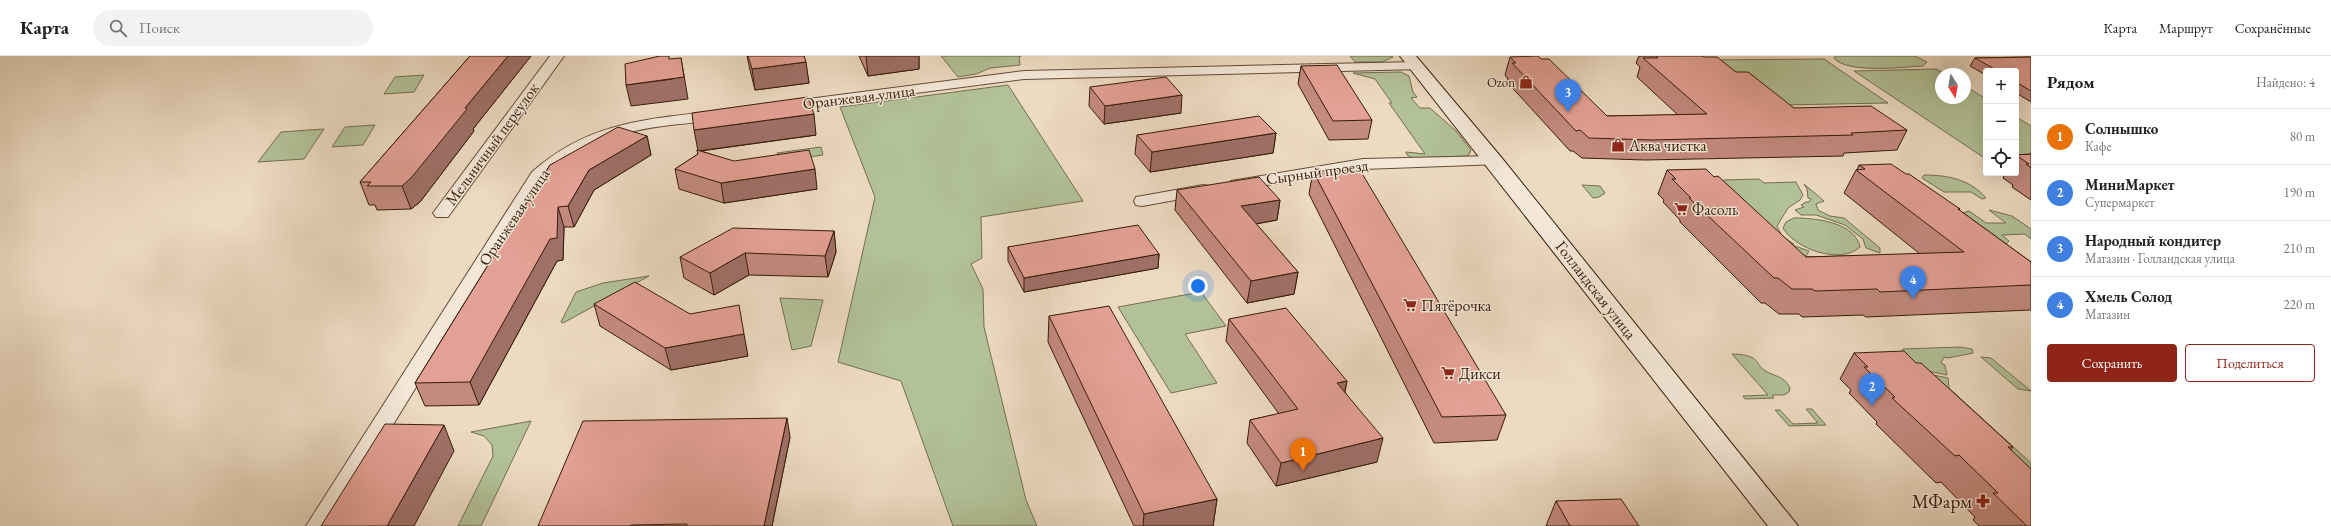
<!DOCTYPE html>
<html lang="ru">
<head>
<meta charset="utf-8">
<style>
	:root { --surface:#fff; --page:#f2f2f2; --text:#202124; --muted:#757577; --line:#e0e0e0; --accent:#8f2418 }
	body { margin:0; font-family:"EB Garamond",serif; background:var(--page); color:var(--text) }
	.controls { position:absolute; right:12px; top:12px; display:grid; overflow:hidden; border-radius:4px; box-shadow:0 4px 16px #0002 }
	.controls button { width:36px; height:36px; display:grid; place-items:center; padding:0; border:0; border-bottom:1px solid var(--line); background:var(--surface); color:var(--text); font:20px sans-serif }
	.compass { position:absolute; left:1935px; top:12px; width:36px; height:36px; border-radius:50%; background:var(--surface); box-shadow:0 4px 16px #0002; rotate:169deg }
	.you { position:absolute; left:1198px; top:230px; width:14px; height:14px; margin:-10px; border:3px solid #fff; border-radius:50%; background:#1a73e8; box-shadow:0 0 0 6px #1a73e833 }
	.badge { display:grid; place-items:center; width:26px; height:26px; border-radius:50%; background:var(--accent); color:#fff; font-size:13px; font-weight:700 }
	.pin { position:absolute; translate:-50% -33px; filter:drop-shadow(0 1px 2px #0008) }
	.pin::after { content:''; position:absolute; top:21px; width:14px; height:12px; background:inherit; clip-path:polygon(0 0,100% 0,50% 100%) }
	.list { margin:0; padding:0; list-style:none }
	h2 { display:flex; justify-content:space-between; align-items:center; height:52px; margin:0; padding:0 16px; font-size:17px }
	h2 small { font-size:13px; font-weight:400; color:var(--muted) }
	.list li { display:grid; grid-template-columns:26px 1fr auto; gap:12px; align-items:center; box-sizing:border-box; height:56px; padding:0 16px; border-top:1px solid var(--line) }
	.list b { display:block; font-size:15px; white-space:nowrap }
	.list p { margin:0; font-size:13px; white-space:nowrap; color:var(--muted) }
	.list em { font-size:13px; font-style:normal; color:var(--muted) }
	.actions { display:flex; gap:8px; padding:12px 16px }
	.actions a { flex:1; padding:9px 0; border:1px solid var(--accent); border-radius:4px; text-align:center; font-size:14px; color:var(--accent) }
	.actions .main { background:var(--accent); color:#fff }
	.icon { flex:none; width:22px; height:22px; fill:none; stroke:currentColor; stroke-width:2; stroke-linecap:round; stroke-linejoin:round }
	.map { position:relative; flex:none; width:2031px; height:470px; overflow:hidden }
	header { display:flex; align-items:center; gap:24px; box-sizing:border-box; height:56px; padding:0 20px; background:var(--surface); border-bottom:1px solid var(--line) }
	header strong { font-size:19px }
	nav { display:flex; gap:22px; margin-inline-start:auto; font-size:14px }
	.search { width:280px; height:36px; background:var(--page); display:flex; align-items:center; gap:10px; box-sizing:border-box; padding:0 14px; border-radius:22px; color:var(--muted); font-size:15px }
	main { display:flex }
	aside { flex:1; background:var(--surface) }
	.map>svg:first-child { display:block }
	.green { fill:#b2c197; stroke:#746e50 }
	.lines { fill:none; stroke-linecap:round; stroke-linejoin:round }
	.street-casing { stroke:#644b36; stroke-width:2 }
	.secondary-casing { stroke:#371b08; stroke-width:2 }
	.street { fill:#f3e7d7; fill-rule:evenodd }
	.secondary { fill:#f3e7d7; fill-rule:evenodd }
	.wall { fill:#c38a7f; stroke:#371b08 }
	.shaded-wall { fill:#9f7068; stroke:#371b08 }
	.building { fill:#e3a094; stroke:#371b08 }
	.labels { text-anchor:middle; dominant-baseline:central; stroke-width:3; stroke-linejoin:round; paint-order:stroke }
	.far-poi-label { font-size:13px; fill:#371b08; stroke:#f3e7d7; text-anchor:end }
	.street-label { font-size:16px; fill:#371b08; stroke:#f3e7d7 }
	.poi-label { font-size:16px; fill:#371b08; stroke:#f3e7d7; text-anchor:start }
	.near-poi-label { font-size:19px; fill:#371b08; stroke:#f3e7d7; text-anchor:end }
</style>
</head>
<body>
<header>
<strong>Карта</strong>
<div class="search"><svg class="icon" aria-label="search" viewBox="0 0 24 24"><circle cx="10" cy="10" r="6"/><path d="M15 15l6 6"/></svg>Поиск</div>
<nav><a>Карта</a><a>Маршрут</a><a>Сохранённые</a></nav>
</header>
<main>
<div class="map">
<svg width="2031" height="470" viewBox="0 0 2031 470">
	<rect width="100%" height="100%" fill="#ecdac1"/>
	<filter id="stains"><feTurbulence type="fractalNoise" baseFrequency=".005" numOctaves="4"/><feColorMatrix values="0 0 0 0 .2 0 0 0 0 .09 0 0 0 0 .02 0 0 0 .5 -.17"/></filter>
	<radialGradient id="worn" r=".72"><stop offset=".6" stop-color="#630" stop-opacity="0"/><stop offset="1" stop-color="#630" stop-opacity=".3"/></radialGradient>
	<path class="green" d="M 941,0 L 1021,0 L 1019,1 L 1020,9 L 990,12 L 976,18 L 958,21 Z
		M 1350,0 L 1392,0 L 1393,1 L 1382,6 L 1355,6 Z
		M 1835,0 L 1915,0 L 1927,6 L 1923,10 C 1903,11 1847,18 1834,2 Z
		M 1824,3 L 1888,47 L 1781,49 L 1709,4 Z
		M 1936,13 L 1945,18 L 1941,18 L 1941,42 L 1965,42 L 1965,30 L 1986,43 L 1986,103 L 1854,15 Z
		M 1401,16 L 1409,20 L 1413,36 L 1417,41 L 1411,42 L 1420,52 L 1430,52 L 1456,75 L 1471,94 L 1468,100 L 1413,102 L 1407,99 L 1406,96 L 1425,98 L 1389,47 L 1392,47 L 1375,23 L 1353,17 Z
		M 424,19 L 414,36 L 384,38 L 395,21 Z
		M 1008,29 L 1083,145 L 981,161 L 982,202 L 971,208 L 983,233 L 984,271 L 1026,444 L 1037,470 L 953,470 L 901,325 L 838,306 L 875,141 L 840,51 Z
		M 2016,61 L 2031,70 L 2031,102 L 2016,103 Z
		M 375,69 L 363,89 L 332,91 L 345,71 Z
		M 324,73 L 304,103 L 258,106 L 281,76 Z
		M 821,91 L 823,99 L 779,105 L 777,97 Z
		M 1924,119 C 1947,119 1970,123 1986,142 L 1982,143 L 1971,136 L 1944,136 L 1922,122 Z
		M 1759,123 L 1764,127 L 1796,126 L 1803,139 L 1800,144 L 1788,152 L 1777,170 L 1782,180 L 1794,188 L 1792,189 L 1809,195 L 1806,200 L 1796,196 L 1721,127 L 1724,124 Z
		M 1804,128 L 1824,145 L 1816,148 L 1818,154 L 1830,160 L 1844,162 L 1880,192 L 1880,197 L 1866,192 L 1863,183 L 1845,169 L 1816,159 L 1801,159 L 1795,154 L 1804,151 L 1801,149 L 1806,146 L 1809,146 L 1811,143 L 1808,142 L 1807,133 Z
		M 1582,129 L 1600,130 L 1605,137 L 1599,141 L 1593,142 Z
		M 1989,154 L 2012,160 L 2031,173 L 2031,183 L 2025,178 L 2002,179 L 2009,185 L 2004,190 L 1960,158 L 1969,155 L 1986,167 L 2006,167 Z
		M 1794,162 C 1815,162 1855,166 1860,191 C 1841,209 1795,193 1783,172 L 1786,166 Z
		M 649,220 L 563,267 L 561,266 L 576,236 L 603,227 Z
		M 1201,236 L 1226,270 L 1185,278 L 1217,327 L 1171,337 L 1118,251 Z
		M 780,242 L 823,244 L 811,290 L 792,294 Z
		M 1960,291 L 1972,293 L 1973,297 L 1948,302 L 1944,301 L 1941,307 L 1945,309 L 1947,319 L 1923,314 L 1902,295 L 1903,293 Z
		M 1732,298 C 1738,298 1748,299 1753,302 C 1758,305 1760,312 1764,314 C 1774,321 1784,319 1790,332 L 1789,336 L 1784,339 L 1772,339 L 1774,342 L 1745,343 L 1743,340 L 1768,339 Z
		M 1981,301 L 1991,302 L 2031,335 L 2018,333 Z
		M 1928,318 L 1948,322 L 1949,332 L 2031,407 L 2031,413 Z
		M 1806,353 L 1812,353 L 1826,369 L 1789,370 L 1775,354 L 1780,354 L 1793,368 L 1818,367 Z
		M 531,365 L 481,470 L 458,470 L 493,400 L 492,389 L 484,380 L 471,376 Z"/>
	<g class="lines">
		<g class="street-casing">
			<path id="street" d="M 550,0 L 564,0 L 448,161 L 436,161 L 433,157 L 436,153 Z
				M 1416,6 L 1421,7 L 1423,10 L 1421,13 L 1024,23 L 785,54 L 778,50 L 785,46 L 1024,15 Z
				M 717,55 L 724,59 L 722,62 C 706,66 688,67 671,69 C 620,75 582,87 544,122 L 331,470 L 306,470 L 532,116 C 588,66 647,63 717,55 Z
				M 1494,100 L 1500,102 L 1502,105 L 1500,108 L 1363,113 L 1237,134 L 1231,133 L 1229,129 L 1231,125 L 1363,103 Z
				M 1203,129 L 1209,130 L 1211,134 L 1209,138 L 1142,150 L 1136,149 L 1134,145 L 1136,141 L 1142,140 Z"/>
		</g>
		<g class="secondary-casing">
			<path id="secondary" d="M 1400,0 L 1416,0 L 1501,101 L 1798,470 L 1768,470 Z"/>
		</g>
		<use href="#street" class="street"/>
		<use href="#secondary" class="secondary"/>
	</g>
	<path class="wall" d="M 470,0 L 531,0 L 473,73 L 474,75 L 420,146 L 411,153 L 377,154 L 375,149 L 369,149 L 360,126 Z
		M 747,0 L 804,0 L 809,27 L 755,34 L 750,14 Z
		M 859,0 L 919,0 L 919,13 L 868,20 Z
		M 1639,0 L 1702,0 L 1736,16 L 1794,52 L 1907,74 L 1897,94 L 1844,97 L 1843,100 L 1645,104 L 1582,102 L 1573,95 L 1570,95 L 1507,26 L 1508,23 L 1505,19 L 1510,1 L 1607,60 L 1678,59 L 1637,21 L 1640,11 L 1636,7 Z
		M 2031,1 L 2031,46 L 2016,37 L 2016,15 L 1986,15 L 1986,19 L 1970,10 L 1975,2 Z
		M 1301,10 L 1372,64 L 1368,83 L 1329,84 L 1298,28 Z
		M 1090,31 L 1181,57 L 1104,68 L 1089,50 Z
		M 1276,77 L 1273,97 L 1150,116 L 1135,98 L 1137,79 Z
		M 816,79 L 701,95 L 817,133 L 724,147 L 679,133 L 675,113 L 698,98 L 697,94 Z
		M 647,80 L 651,99 L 594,134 L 574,171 L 564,171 L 563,204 L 557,205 L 479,349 L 425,350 L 415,327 L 550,109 Z
		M 2031,98 L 2031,144 L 2012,131 L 2013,129 L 2003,122 L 2005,117 L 2016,117 L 2016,99 Z
		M 1859,109 L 1960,153 L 1959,154 L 2031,206 L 2031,254 L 1866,261 L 1863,259 L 1802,261 L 1799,258 L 1779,258 L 1765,247 L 1761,247 L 1680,166 L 1680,164 L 1663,146 L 1664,144 L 1658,138 L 1667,114 L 1806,201 L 1920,198 L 1844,137 L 1856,114 L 1857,114 Z
		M 1313,115 L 1506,359 L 1497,384 L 1434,387 L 1309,138 Z
		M 1177,134 L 1280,144 L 1277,164 L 1256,168 L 1298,216 L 1294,238 L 1247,247 L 1175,154 Z
		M 834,175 L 836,196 L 828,221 L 749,219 L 714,239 L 684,222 L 680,201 Z
		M 1008,191 L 1159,198 L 1158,212 L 1024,236 L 1008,205 Z
		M 594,248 L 690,258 L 748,300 L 671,314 L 600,270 Z
		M 1049,260 L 1217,443 L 1213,470 L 1134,470 L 1048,286 Z
		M 1229,263 L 1347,325 L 1345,336 L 1377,406 L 1276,430 L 1247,387 L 1250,364 L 1279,358 L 1226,285 Z
		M 1854,297 L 1916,307 L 2013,391 L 2011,394 L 2031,470 L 1979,470 L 1973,464 L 1975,461 L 1941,426 L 1936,427 L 1876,368 L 1877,366 L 1849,337 L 1851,334 L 1840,323 Z
		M 790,381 L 772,470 L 538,470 Z
		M 1556,445 L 1639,470 L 1546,470 Z"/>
	<path class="shaded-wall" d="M 508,0 L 531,0 L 473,73 L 474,75 L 420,146 L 411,153 L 402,130 L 465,52 Z
		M 866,0 L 919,0 L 919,13 L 868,20 Z
		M 681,2 L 688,43 L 631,50 L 626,29 L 673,23 Z
		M 806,6 L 809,27 L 755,34 L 752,13 Z
		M 1182,39 L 1181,57 L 1104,68 L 1105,50 Z
		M 814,58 L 816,79 L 698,95 L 694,74 Z
		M 1276,77 L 1273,97 L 1150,116 L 1152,96 Z
		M 647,80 L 651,99 L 594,134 L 574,171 L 568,150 L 589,114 Z
		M 815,113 L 817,133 L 724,147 L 721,127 Z
		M 1280,144 L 1277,164 L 1238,171 L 1241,150 Z
		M 558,151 L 564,171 L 563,204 L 557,205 L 479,349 L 470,326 Z
		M 834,175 L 836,196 L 828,221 L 825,200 Z
		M 745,197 L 749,219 L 714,239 L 710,217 Z
		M 1159,198 L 1158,212 L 1024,236 L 1024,222 Z
		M 1298,216 L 1294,238 L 1247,247 L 1251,225 Z
		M 744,278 L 748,300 L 671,314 L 665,292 Z
		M 1347,325 L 1342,348 L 1337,327 Z
		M 787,362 L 790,381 L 772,470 L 764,470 Z
		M 444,369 L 454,395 L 414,470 L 387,470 Z
		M 1383,382 L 1377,406 L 1276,430 L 1281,407 Z
		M 1217,443 L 1213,470 L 1143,470 L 1144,458 Z"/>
	<path class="building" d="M 470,0 L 508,0 L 465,52 L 467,53 L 411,122 L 402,130 L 367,130 L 371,126 L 360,126 Z
		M 660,0 L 669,0 L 669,3 L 681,2 L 684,21 L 626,29 L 625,8 Z
		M 748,0 L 804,0 L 806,6 L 752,13 Z
		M 1538,0 L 1541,3 L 1549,3 L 1607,60 L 1707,58 L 1643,2 L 1658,2 L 1656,0 L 1702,0 L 1705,1 L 1717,1 L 1736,16 L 1748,16 L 1794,52 L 1871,50 L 1907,74 L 1851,77 L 1853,79 L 1652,84 L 1589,82 L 1580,74 L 1576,75 L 1512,7 L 1516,7 L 1510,1 Z
		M 2031,1 L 2031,35 L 2016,26 L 2016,15 L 1998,15 L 1975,2 Z
		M 1337,9 L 1372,64 L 1333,65 L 1301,10 Z
		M 1166,21 L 1182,39 L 1105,50 L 1090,31 Z
		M 808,41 L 814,58 L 694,74 L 692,57 Z
		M 1259,60 L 1276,77 L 1152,96 L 1137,79 Z
		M 618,71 L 647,80 L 589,114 L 568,150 L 558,151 L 557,182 L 550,183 L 470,326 L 415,327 L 550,109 Z
		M 697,94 L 734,105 L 809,94 L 815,113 L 721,127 L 675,113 L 698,98 Z
		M 2031,98 L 2031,112 L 2026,108 L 2029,108 L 2016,99 Z
		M 1891,108 L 1906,118 L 1909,118 L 1960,153 L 1958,153 L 2031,206 L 2031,229 L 1880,236 L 1877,233 L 1815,235 L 1812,233 L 1792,233 L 1778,222 L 1774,222 L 1689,142 L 1691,142 L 1672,123 L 1676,123 L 1667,114 L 1706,113 L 1714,121 L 1718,120 L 1806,201 L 1964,196 L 1856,114 L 1865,113 L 1859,109 Z
		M 1360,114 L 1506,359 L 1442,361 L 1313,115 Z
		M 1259,121 L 1280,144 L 1241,150 L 1298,216 L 1251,225 L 1177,134 Z
		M 1138,169 L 1159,198 L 1024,222 L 1008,191 Z
		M 733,172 L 834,175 L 825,200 L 745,197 L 710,217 L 680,201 Z
		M 635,226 L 690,258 L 739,249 L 744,278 L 665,292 L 594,248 Z
		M 1109,250 L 1217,443 L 1144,458 L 1049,260 Z
		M 1286,252 L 1347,325 L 1337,327 L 1383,382 L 1281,407 L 1250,364 L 1298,353 L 1229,263 Z
		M 1904,295 L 1916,307 L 1921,307 L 2013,391 L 2008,391 L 2031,413 L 2031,470 L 2027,470 L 1993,437 L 1998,437 L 1959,399 L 1955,400 L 1892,342 L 1895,341 L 1864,311 L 1868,311 L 1854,297 Z
		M 787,362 L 764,470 L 687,470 L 687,468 L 631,469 L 631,470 L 538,470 L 583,365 Z
		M 385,368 L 444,369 L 387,470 L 321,470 Z
		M 1621,443 L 1639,470 L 1570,470 L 1556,445 Z"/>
	<defs>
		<g id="shop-bare" transform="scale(1.08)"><path d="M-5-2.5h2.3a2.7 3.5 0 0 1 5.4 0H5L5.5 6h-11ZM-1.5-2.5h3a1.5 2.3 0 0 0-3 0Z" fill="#8f2418" stroke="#f3e7d7" stroke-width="2.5" paint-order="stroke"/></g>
		<g id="supermarket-bare" transform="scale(1.08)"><path d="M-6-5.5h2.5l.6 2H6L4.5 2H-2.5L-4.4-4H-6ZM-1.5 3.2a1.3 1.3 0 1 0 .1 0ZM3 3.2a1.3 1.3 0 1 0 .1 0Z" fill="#8f2418" stroke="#f3e7d7" stroke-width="2.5" paint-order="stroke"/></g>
		<g id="pharmacy-bare" transform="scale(1.08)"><path d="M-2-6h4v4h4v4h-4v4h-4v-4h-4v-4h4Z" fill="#8f2418" stroke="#f3e7d7" stroke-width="2.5" paint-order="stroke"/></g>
	</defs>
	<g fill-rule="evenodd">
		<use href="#shop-bare" x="1526" y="26"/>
		<use href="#shop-bare" x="1618" y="89"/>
		<use href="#supermarket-bare" x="1681" y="153"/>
		<use href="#supermarket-bare" x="1410" y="249"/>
		<use href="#supermarket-bare" x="1448" y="317"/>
		<use href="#pharmacy-bare" x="1983" y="445"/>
	</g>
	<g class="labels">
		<g class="far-poi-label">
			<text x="1515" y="26">Ozon</text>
		</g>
		<g class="street-label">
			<text transform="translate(859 41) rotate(-7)">Оранжевая улица</text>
			<text transform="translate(492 88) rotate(-54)">Мельничный переулок</text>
			<text transform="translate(1317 116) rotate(-8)">Сырный проезд</text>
			<text transform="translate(514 161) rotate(-56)">Оранжевая улица</text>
			<text transform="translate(1596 234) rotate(52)">Голландская улица</text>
		</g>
		<g class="poi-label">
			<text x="1629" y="89">Аква чистка</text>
			<text x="1692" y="153">Фасоль</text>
			<text x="1421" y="249">Пятёрочка</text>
			<text x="1459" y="317">Дикси</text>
		</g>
		<g class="near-poi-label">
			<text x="1972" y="445">МФарм</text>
		</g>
	</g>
	<rect width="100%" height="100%" filter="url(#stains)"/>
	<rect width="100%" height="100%" fill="url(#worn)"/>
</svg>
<div class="controls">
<button>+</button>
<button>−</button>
<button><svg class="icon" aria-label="locate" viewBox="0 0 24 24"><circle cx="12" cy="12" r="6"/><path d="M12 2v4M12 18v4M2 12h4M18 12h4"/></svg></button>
</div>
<svg class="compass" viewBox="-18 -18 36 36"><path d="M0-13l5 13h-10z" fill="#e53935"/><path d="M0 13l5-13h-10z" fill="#757577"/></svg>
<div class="you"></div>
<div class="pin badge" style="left:1303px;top:415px;background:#e8710a">1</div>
<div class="pin badge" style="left:1872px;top:350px;background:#3f7fe0">2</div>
<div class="pin badge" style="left:1568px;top:56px;background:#3f7fe0">3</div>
<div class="pin badge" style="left:1913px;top:243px;background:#3f7fe0">4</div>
</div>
<aside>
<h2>Рядом<small>Найдено: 4</small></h2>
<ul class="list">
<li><span class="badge" style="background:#e8710a">1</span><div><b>Солнышко</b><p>Кафе</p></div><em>80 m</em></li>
<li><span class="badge" style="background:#3f7fe0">2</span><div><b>МиниМаркет</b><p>Супермаркет</p></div><em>190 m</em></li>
<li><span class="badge" style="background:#3f7fe0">3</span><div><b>Народный кондитер</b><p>Магазин · Голландская улица</p></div><em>210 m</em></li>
<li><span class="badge" style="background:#3f7fe0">4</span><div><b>Хмель Солод</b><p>Магазин</p></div><em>220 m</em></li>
</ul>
<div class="actions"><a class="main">Сохранить</a><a>Поделиться</a></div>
</aside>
</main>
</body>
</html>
